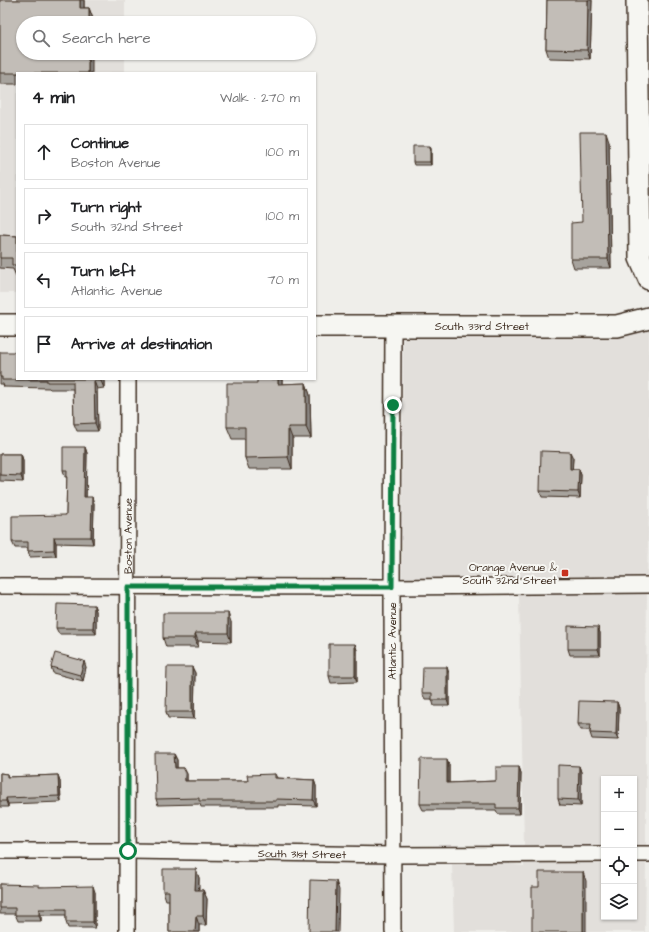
<!DOCTYPE html>
<html lang="en">
<head>
<meta charset="utf-8">
<style>
	:root { --surface:#fff; --page:#f2f2f2; --text:#202124; --muted:#757577; --line:#e0e0e0 }
	body { margin:0; font-family:"Architects Daughter",sans-serif; background:var(--page); color:var(--text) }
	.controls { position:absolute; right:12px; bottom:12px; display:grid; overflow:hidden; border-radius:0px; box-shadow:0 1px 3px #0004 }
	.controls button { width:36px; height:36px; display:grid; place-items:center; padding:0; border:0; border-bottom:1px solid var(--line); background:var(--surface); color:var(--text); font:20px sans-serif }
	.stop { position:absolute; width:12px; height:12px; margin:-9px; border:3px solid #0b8043; border-radius:50%; background:#fff }
	.stop.end { background:#0b8043; border-color:#fff; box-shadow:0 1px 4px #0008 }
	.list { margin:0; padding:0; list-style:none }
	h2 { display:flex; justify-content:space-between; align-items:center; height:52px; margin:0; padding:0 16px; font-size:17px }
	h2 small { font-size:13px; font-weight:400; color:var(--muted) }
	.list li { display:grid; grid-template-columns:26px 1fr auto; gap:12px; align-items:center; box-sizing:border-box; height:56px; margin:0 8px 8px; padding:0 8px; border:1px solid var(--line); border-radius:0px }
	.list b { display:block; font-size:15px; white-space:nowrap }
	.list p { margin:0; font-size:13px; white-space:nowrap; color:var(--muted) }
	.list em { font-size:13px; font-style:normal; color:var(--muted) }
	.icon { flex:none; width:22px; height:22px; fill:none; stroke:currentColor; stroke-width:2; stroke-linecap:round; stroke-linejoin:round }
	.map { position:relative; flex:none; width:649px; height:932px; overflow:hidden }
	.search { position:absolute; background:var(--surface); box-shadow:0 1px 3px #0004; left:16px; top:16px; width:300px; height:44px; display:flex; align-items:center; gap:10px; box-sizing:border-box; padding:0 14px; border-radius:22px; color:var(--muted); font-size:15px }
	.panel { position:absolute; background:var(--surface); box-shadow:0 1px 3px #0004; left:16px; top:72px; width:300px; height:308px; border-radius:0px }
	.map>svg:first-child { display:block }
	.built { fill:#e2dfdb }
	.lines { fill:none; stroke-linecap:round; stroke-linejoin:round }
	.street-casing { stroke:#3b2a1e; stroke-width:18 }
	.secondary-casing { stroke:#3b2a1e; stroke-width:24 }
	.street { stroke:#f6f6f2; stroke-width:15 }
	.secondary { stroke:#f6f6f2; stroke-width:21 }
	.wall { fill:#a7a39d; stroke:#3b2a1e }
	.shaded-wall { fill:#888480; stroke:#3b2a1e }
	.building { fill:#c2bdb7; stroke:#3b2a1e }
	.route { stroke:#0b8043; stroke-width:5 }
	.poi-dot { fill:#c8321e; stroke:#f6f6f2; stroke-width:1.5 }
	.labels { text-anchor:middle; dominant-baseline:central; stroke-width:4; stroke-linejoin:round; paint-order:stroke }
	.street-label { font-size:11px; fill:#3b2a1e; stroke:#f6f6f2 }
	.poi-label { font-size:11px; fill:#3b2a1e; stroke:#f6f6f2; text-anchor:end }
</style>
</head>
<body>
<div class="map">
<svg width="649" height="932" viewBox="0 0 649 932">
	<rect width="100%" height="100%" fill="#efeeea"/>
	<filter id="ink" filterUnits="userSpaceOnUse"><feTurbulence type="fractalNoise" baseFrequency=".025" numOctaves="2"/><feDisplacementMap in="SourceGraphic" scale="8" xChannelSelector="R" yChannelSelector="G"/><feConvolveMatrix kernelMatrix="1 2 1 2 8 2 1 2 1" color-interpolation-filters="sRGB"/></filter>
	<g filter="url(#ink)">
		<path class="built" d="M 0,0 L 125,0 L 125,23 L 23,23 L 23,53 L 125,53 L 125,73 L 17,73 L 17,293 L 0,293 Z
			M 649,328 L 649,514 L 647,576 L 402,578 L 403,335 Z
			M 647,594 L 646,685 L 646,845 L 634,845 L 634,779 L 604,779 L 604,845 L 524,845 L 519,595 Z
			M 505,863 L 524,866 L 524,863 L 604,863 L 604,917 L 634,917 L 634,863 L 646,863 L 645,932 L 454,932 L 452,864 Z"/>
		<g class="lines">
			<g class="street-casing">
				<g id="street">
					<path d="M 0,586 L 392,587 L 649,585"/>
					<path id="s1" d="M 0,851 L 128,851 L 393,855 L 604,854"/>
					<path d="M 634,854 L 649,854"/>
					<path id="s2" d="M 127,932 L 128,379"/>
					<path d="M 393,932 L 392,587 L 393,326"/>
				</g>
			</g>
			<g class="secondary-casing">
				<g id="secondary">
					<path d="M 637,0 L 640,258 L 649,279"/>
					<path d="M 0,325 L 17,325"/>
					<path id="s3" d="M 315,326 L 617,326 L 649,318"/>
				</g>
			</g>
			<use href="#street" class="street"/>
			<use href="#secondary" class="secondary"/>
		</g>
		<path class="wall" d="M 0,0 L 84,0 L 84,8 L 89,8 L 93,19 L 23,53 L 97,53 L 97,56 L 92,56 L 17,73 L 17,84 L 0,84 Z
			M 547,0 L 592,0 L 590,59 L 549,58 L 546,49 Z
			M 609,141 L 611,268 L 574,268 L 571,259 L 582,222 Z
			M 430,146 L 431,149 L 431,165 L 414,165 L 413,162 Z
			M 0,235 L 17,236 L 17,276 L 16,276 L 13,269 L 0,268 Z
			M 0,352 L 104,379 L 104,388 L 97,389 L 98,431 L 77,431 L 74,424 L 73,389 L 50,389 L 49,388 L 4,387 L 3,384 L 0,384 Z
			M 282,379 L 282,384 L 306,383 L 310,395 L 311,438 L 292,438 L 292,469 L 249,469 L 245,458 L 245,439 L 232,439 L 227,427 L 257,383 Z
			M 85,447 L 87,453 L 86,497 L 94,503 L 93,544 L 56,543 L 56,556 L 30,557 L 28,551 L 28,548 L 15,548 L 12,542 L 66,515 L 67,477 L 65,477 L 63,470 Z
			M 0,454 L 21,454 L 23,460 L 23,482 L 0,481 Z
			M 573,458 L 572,469 L 579,469 L 581,475 L 580,498 L 542,497 L 540,491 Z
			M 94,605 L 96,611 L 96,634 L 59,634 L 56,628 Z
			M 231,622 L 231,642 L 198,641 L 198,647 L 166,647 L 163,638 Z
			M 598,627 L 600,633 L 600,655 L 570,655 L 568,649 Z
			M 355,644 L 357,650 L 357,682 L 331,683 L 329,676 Z
			M 51,667 L 86,667 L 83,681 L 53,673 Z
			M 192,667 L 195,673 L 194,719 L 168,718 L 166,712 Z
			M 449,673 L 449,706 L 434,706 L 432,699 L 425,699 L 422,693 Z
			M 617,702 L 619,708 L 618,740 L 592,739 L 590,733 L 590,730 L 581,730 L 578,724 Z
			M 174,754 L 177,760 L 177,768 L 184,768 L 187,774 L 187,781 L 248,781 L 275,774 L 277,778 L 314,780 L 316,786 L 316,806 L 278,805 L 278,807 L 201,807 L 200,804 L 158,805 L 156,799 Z
			M 449,765 L 449,783 L 496,781 L 519,767 L 521,773 L 520,814 L 498,814 L 496,810 L 423,810 L 420,804 Z
			M 579,766 L 581,772 L 581,806 L 560,805 L 558,799 Z
			M 0,773 L 7,774 L 8,777 L 58,775 L 60,781 L 61,802 L 8,804 L 8,807 L 0,807 Z
			M 196,869 L 199,878 L 199,890 L 203,890 L 207,899 L 206,925 L 199,925 L 199,932 L 169,932 L 169,900 L 166,900 L 163,891 Z
			M 0,884 L 40,887 L 95,892 L 95,928 L 68,928 L 66,922 L 66,915 L 41,915 L 41,921 L 18,921 L 15,914 L 0,914 Z"/>
		<path class="shaded-wall" d="M 80,0 L 84,0 L 84,19 L 80,8 Z
			M 588,0 L 592,0 L 590,59 L 587,50 Z
			M 89,8 L 93,19 L 93,23 L 89,23 Z
			M 88,53 L 91,53 L 92,56 L 92,73 L 88,73 Z
			M 606,132 L 609,141 L 611,268 L 608,259 Z
			M 430,146 L 431,149 L 431,165 L 430,162 Z
			M 101,379 L 104,379 L 104,388 L 101,381 Z
			M 278,379 L 282,379 L 282,395 L 278,384 Z
			M 94,381 L 97,389 L 98,431 L 95,423 Z
			M 306,383 L 310,395 L 311,438 L 306,427 Z
			M 288,427 L 292,438 L 292,469 L 288,457 Z
			M 85,447 L 87,453 L 86,503 L 84,497 Z
			M 570,452 L 573,458 L 572,475 L 570,469 Z
			M 21,454 L 23,460 L 23,482 L 21,476 Z
			M 579,469 L 581,475 L 580,498 L 578,492 Z
			M 92,497 L 94,503 L 93,544 L 91,537 Z
			M 54,537 L 56,543 L 56,556 L 54,550 Z
			M 94,605 L 96,611 L 96,634 L 93,628 Z
			M 228,613 L 231,622 L 231,642 L 228,633 Z
			M 598,627 L 600,633 L 600,655 L 598,649 Z
			M 195,633 L 198,641 L 198,647 L 195,638 Z
			M 355,644 L 357,650 L 357,682 L 355,676 Z
			M 84,661 L 86,667 L 83,681 L 80,675 Z
			M 192,667 L 195,673 L 194,719 L 192,712 Z
			M 447,667 L 449,673 L 449,706 L 447,700 Z
			M 617,702 L 619,708 L 618,740 L 616,734 Z
			M 174,754 L 177,760 L 177,774 L 175,768 Z
			M 447,759 L 449,765 L 449,789 L 447,783 Z
			M 579,766 L 581,772 L 581,806 L 578,800 Z
			M 519,767 L 521,773 L 520,814 L 518,808 Z
			M 184,768 L 187,774 L 187,787 L 185,781 Z
			M 58,775 L 60,781 L 61,802 L 59,796 Z
			M 314,780 L 316,786 L 316,806 L 313,800 Z
			M 6,798 L 8,804 L 8,807 L 6,801 Z
			M 196,869 L 199,878 L 198,899 L 195,890 Z
			M 583,872 L 586,881 L 586,932 L 583,932 Z
			M 336,881 L 339,890 L 338,932 L 335,932 Z
			M 93,886 L 95,892 L 95,928 L 93,922 Z
			M 203,890 L 207,899 L 206,925 L 203,916 Z
			M 39,909 L 41,915 L 41,921 L 39,915 Z
			M 196,916 L 199,925 L 199,932 L 195,932 Z"/>
		<path class="building" d="M 0,0 L 80,0 L 80,8 L 89,8 L 89,23 L 23,23 L 23,53 L 88,53 L 88,73 L 0,73 Z
			M 547,0 L 588,0 L 587,50 L 546,49 Z
			M 580,132 L 606,132 L 608,259 L 571,259 L 571,223 L 582,222 Z
			M 413,146 L 430,146 L 430,162 L 413,162 Z
			M 0,235 L 17,236 L 17,265 L 12,265 L 12,258 L 0,258 Z
			M 0,352 L 17,352 L 17,379 L 101,379 L 101,381 L 94,381 L 95,423 L 74,424 L 73,382 L 47,382 L 47,380 L 2,380 L 2,377 L 0,377 Z
			M 257,379 L 278,379 L 278,384 L 306,383 L 306,427 L 288,427 L 288,457 L 245,458 L 245,427 L 227,427 L 227,383 L 257,383 Z
			M 63,447 L 85,447 L 84,497 L 92,497 L 91,537 L 54,537 L 54,550 L 28,551 L 28,542 L 12,542 L 12,516 L 66,515 L 67,470 L 63,470 Z
			M 541,451 L 570,452 L 570,469 L 579,469 L 578,492 L 540,491 Z
			M 0,454 L 21,454 L 21,476 L 0,475 Z
			M 57,604 L 94,605 L 93,628 L 56,628 Z
			M 163,613 L 228,613 L 228,633 L 195,633 L 195,638 L 163,638 Z
			M 568,626 L 598,627 L 598,649 L 568,649 Z
			M 329,644 L 355,644 L 355,676 L 329,676 Z
			M 55,653 L 84,661 L 80,675 L 51,667 Z
			M 167,667 L 192,667 L 192,712 L 166,712 Z
			M 423,667 L 447,667 L 447,700 L 432,700 L 432,693 L 422,693 Z
			M 579,701 L 617,702 L 616,734 L 590,733 L 591,724 L 578,724 Z
			M 155,754 L 174,754 L 175,768 L 184,768 L 185,781 L 248,781 L 247,775 L 275,774 L 275,778 L 314,780 L 313,800 L 276,799 L 276,801 L 199,801 L 199,798 L 156,799 Z
			M 421,759 L 447,759 L 447,783 L 496,781 L 496,767 L 519,767 L 518,808 L 496,808 L 496,804 L 420,804 Z
			M 558,765 L 579,766 L 578,800 L 558,799 Z
			M 0,773 L 7,774 L 7,777 L 58,775 L 59,796 L 6,798 L 6,801 L 0,801 Z
			M 163,869 L 196,869 L 195,890 L 203,890 L 203,916 L 196,916 L 195,932 L 169,932 L 169,891 L 163,891 Z
			M 539,872 L 583,872 L 583,932 L 532,932 L 532,887 L 539,887 Z
			M 310,880 L 336,881 L 335,932 L 309,932 Z
			M 0,884 L 39,885 L 39,887 L 93,886 L 93,922 L 66,922 L 66,909 L 39,909 L 39,915 L 15,915 L 15,908 L 0,908 Z"/>
	</g>
	<g class="lines" filter="url(#ink)">
		<path class="route" d="M 128,851 L 128,587 L 392,587 L 393,405"/>
	</g>
	<rect class="poi-dot" x="561" y="569" width="8" height="8" rx="2"/>
	<g class="labels">
		<g class="street-label">
			<text stroke="none"><textPath href="#s3" startOffset="167">South 33rd Street</textPath></text>
			<text stroke="none"><textPath href="#s2" startOffset="396">Boston Avenue</textPath></text>
			<text transform="translate(392 641) rotate(-90)">Atlantic Avenue</text>
			<text stroke="none"><textPath href="#s1" startOffset="302">South 31st Street</textPath></text>
		</g>
		<g class="poi-label">
			<text x="557" y="567">Orange Avenue &amp;<tspan x="557" dy="13">South 32nd Street</tspan></text>
		</g>
	</g>
</svg>
<div class="controls">
<button>+</button>
<button>−</button>
<button><svg class="icon" aria-label="locate" viewBox="0 0 24 24"><circle cx="12" cy="12" r="6"/><path d="M12 2v4M12 18v4M2 12h4M18 12h4"/></svg></button>
<button><svg class="icon" aria-label="layers" viewBox="0 0 24 24"><path d="M12 4l9 5-9 5-9-5zM3 14l9 5 9-5"/></svg></button>
</div>
<div class="stop" style="left:128px;top:851px"></div>
<div class="stop end" style="left:393px;top:405px"></div>
<div class="search"><svg class="icon" aria-label="search" viewBox="0 0 24 24"><circle cx="10" cy="10" r="6"/><path d="M15 15l6 6"/></svg>Search here</div>
<section class="panel">
<h2>4 min<small>Walk · 270 m</small></h2>
<ul class="list">
<li><svg class="icon" aria-label="ahead" viewBox="0 0 24 24"><path d="M12 20V5M6 11l6-6 6 6"/></svg><div><b>Continue</b><p>Boston Avenue</p></div><em>100 m</em></li>
<li><svg class="icon" aria-label="right" viewBox="0 0 24 24"><path d="M7 20v-9h11M14 6l5 5-5 5"/></svg><div><b>Turn right</b><p>South 32nd Street</p></div><em>100 m</em></li>
<li><svg class="icon" aria-label="left" viewBox="0 0 24 24"><path d="M17 20v-9H6M10 6l-5 5 5 5"/></svg><div><b>Turn left</b><p>Atlantic Avenue</p></div><em>70 m</em></li>
<li><svg class="icon" aria-label="arrive" viewBox="0 0 24 24"><path d="M6 21V4h12l-3 4 3 4H6"/></svg><div><b>Arrive at destination</b></div></li>
</ul>
</section>
</div>
</body>
</html>
